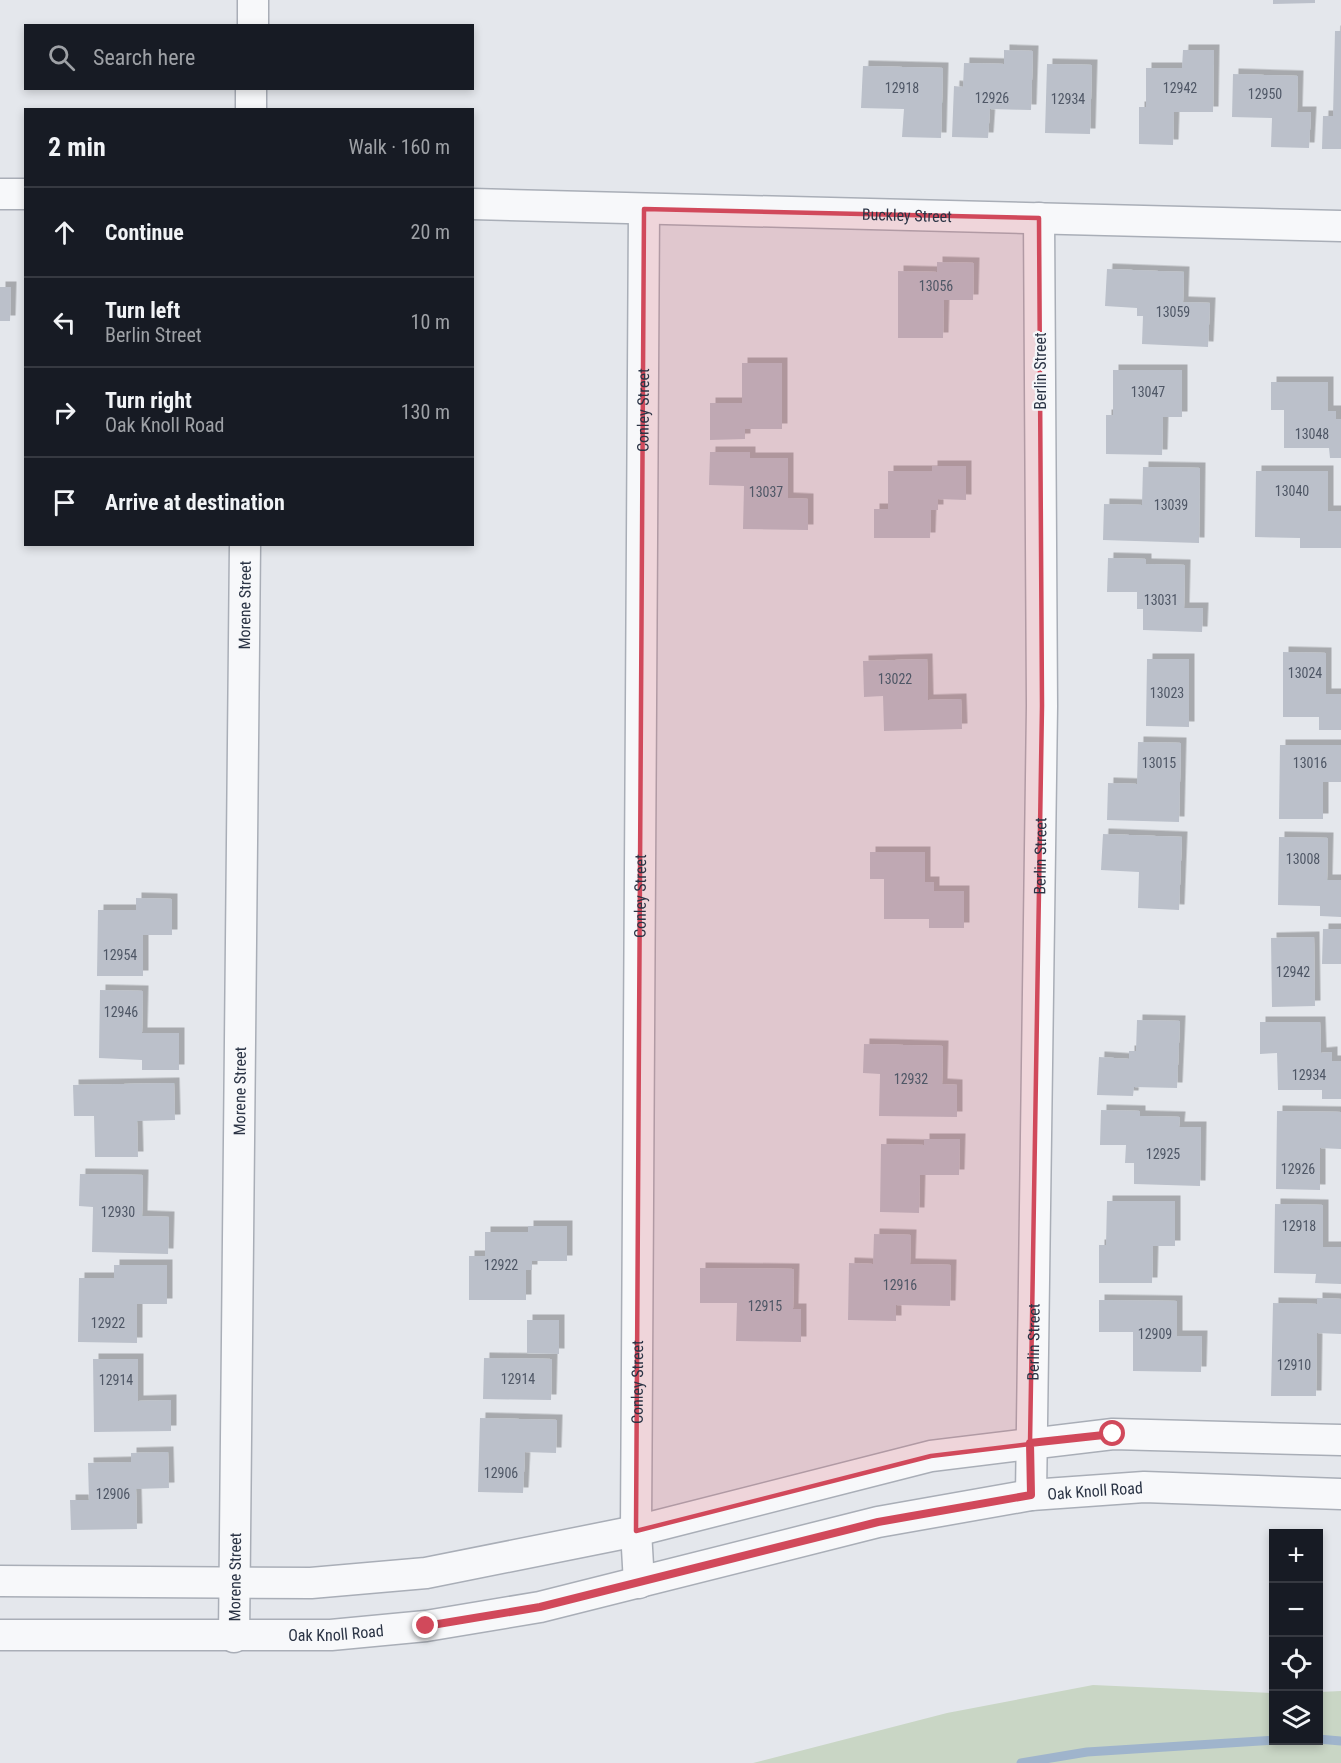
<!DOCTYPE html>
<html lang="en">
<head>
<meta charset="utf-8">
<style>
	:root { --surface:#171b24; --page:#242831; --text:#f1f3f6; --muted:#9ea1a6; --line:#363941 }
	body { margin:0; font-family:"Roboto Condensed",sans-serif; background:var(--page); color:var(--text) }
	.controls { position:absolute; right:18px; bottom:18px; display:grid; overflow:hidden; border-radius:0px; box-shadow:0 3px 9px #0003 }
	.controls button { width:54px; height:54px; display:grid; place-items:center; padding:0; border:0; border-bottom:2px solid var(--line); background:var(--surface); color:var(--text); font:30px sans-serif }
	.stop { position:absolute; width:18px; height:18px; margin:-14px; border:4px solid #d1495b; border-radius:50%; background:#fff }
	.stop.end { background:#d1495b; border-color:#fff; box-shadow:0 2px 6px #0008 }
	.list { margin:0; padding:0; list-style:none }
	h2 { display:flex; justify-content:space-between; align-items:center; height:78px; margin:0; padding:0 24px; font-size:26px }
	h2 small { font-size:20px; font-weight:400; color:var(--muted) }
	.list li { display:grid; grid-template-columns:39px 1fr auto; gap:18px; align-items:center; box-sizing:border-box; height:90px; padding:0 24px; border-top:2px solid var(--line) }
	.list b { display:block; font-size:22px; white-space:nowrap }
	.list p { margin:0; font-size:20px; white-space:nowrap; color:var(--muted) }
	.list em { font-size:20px; font-style:normal; color:var(--muted) }
	.icon { flex:none; width:33px; height:33px; fill:none; stroke:currentColor; stroke-width:2; stroke-linecap:round; stroke-linejoin:round }
	.map { position:relative; flex:none; width:1341px; height:1763px; overflow:hidden }
	.search { position:absolute; background:var(--surface); box-shadow:0 3px 9px #0003; left:24px; top:24px; width:450px; height:66px; display:flex; align-items:center; gap:15px; box-sizing:border-box; padding:0 21px; border-radius:0px; color:var(--muted); font-size:22px }
	.panel { position:absolute; background:var(--surface); box-shadow:0 3px 9px #0003; left:24px; top:108px; width:450px; height:438px; border-radius:0px }
	.map>svg:first-child { display:block }
	.green { fill:#c9d6c5 }
	.lines { fill:none; stroke-linecap:round; stroke-linejoin:round }
	.stream { stroke:#9fb4cc; stroke-width:9 }
	.building { fill:#bbc0ca; filter:url(#shadow) }
	.minor-casing { stroke:#a9aeb7; stroke-width:33 }
	.minor { stroke:#f7f8fa; stroke-width:30 }
	.route { stroke:#d1495b; stroke-width:8 }
	.marked { fill:#d1495b; fill-opacity:0.2; stroke:#d1495b; stroke-width:4.5; stroke-linejoin:round }
	.labels { text-anchor:middle; dominant-baseline:central; stroke-width:4.5; stroke-linejoin:round; paint-order:stroke }
	.number-label { font-size:14px; fill:#4f5766 }
	.street-label { font-size:16px; fill:#2b3445; stroke:#f4f6f9 }
</style>
</head>
<body>
<div class="map">
<svg width="1341" height="1763" viewBox="0 0 1341 1763">
	<defs>
		<filter id="shadow"><feDropShadow dx="5.5" dy="-5.5" stdDeviation="0" flood-color="#0004"/></filter>
	</defs>
	<rect width="100%" height="100%" fill="#e4e7ec"/>
	<path class="green" d="M 1093,1685 L 1273,1693 L 1274,1740 L 1318,1740 L 1319,1692 L 1341,1691 L 1341,1763 L 753,1763 L 947,1713 Z"/>
	<g class="lines">
		<path class="stream" d="M 1318,1739 L 1341,1741
			M 1021,1763 L 1087,1752 L 1275,1740"/>
	</g>
	<path class="building" d="M 1273,0 L 1315,0 L 1315,3 L 1273,4 Z
		M 1335,31 L 1341,31 L 1341,149 L 1322,149 L 1323,116 L 1333,116 Z
		M 1004,50 L 1033,51 L 1031,110 L 990,109 L 988,138 L 952,137 L 954,86 L 963,87 L 964,63 L 1004,64 Z
		M 1183,50 L 1214,50 L 1213,112 L 1174,112 L 1173,145 L 1139,144 L 1139,107 L 1146,107 L 1146,68 L 1182,68 Z
		M 1047,64 L 1092,65 L 1090,134 L 1045,133 Z
		M 863,66 L 943,68 L 941,138 L 902,137 L 904,109 L 861,108 Z
		M 1233,74 L 1298,76 L 1297,112 L 1311,112 L 1309,148 L 1271,147 L 1272,118 L 1232,117 Z
		M 937,262 L 974,263 L 973,300 L 944,300 L 943,338 L 898,338 L 898,271 L 937,272 Z
		M 1107,269 L 1184,272 L 1183,302 L 1210,303 L 1208,347 L 1142,344 L 1143,316 L 1137,316 L 1137,308 L 1105,306 Z
		M 0,287 L 11,287 L 10,321 L 0,321 Z
		M 742,363 L 782,363 L 782,429 L 745,429 L 745,439 L 710,440 L 710,403 L 742,403 Z
		M 1113,370 L 1182,370 L 1182,417 L 1163,417 L 1162,455 L 1106,454 L 1106,415 L 1113,415 Z
		M 1271,382 L 1328,382 L 1328,411 L 1336,411 L 1336,419 L 1341,419 L 1341,458 L 1330,458 L 1329,448 L 1284,448 L 1284,410 L 1271,410 Z
		M 710,452 L 750,452 L 750,458 L 788,458 L 788,498 L 808,499 L 808,530 L 743,529 L 744,486 L 709,485 Z
		M 932,466 L 966,466 L 966,500 L 938,499 L 938,510 L 931,510 L 930,538 L 874,538 L 874,509 L 888,509 L 888,471 L 932,471 Z
		M 1143,467 L 1200,468 L 1199,543 L 1103,540 L 1104,504 L 1142,505 Z
		M 1256,471 L 1328,471 L 1328,511 L 1341,511 L 1341,548 L 1300,548 L 1300,538 L 1255,537 Z
		M 1108,558 L 1146,559 L 1146,564 L 1185,565 L 1184,608 L 1203,608 L 1202,632 L 1143,630 L 1143,609 L 1137,609 L 1137,592 L 1107,592 Z
		M 1283,652 L 1326,653 L 1326,694 L 1341,694 L 1341,730 L 1319,730 L 1319,717 L 1283,717 Z
		M 927,659 L 928,700 L 961,699 L 962,729 L 884,731 L 883,696 L 864,697 L 863,661 Z
		M 1147,659 L 1189,659 L 1189,727 L 1146,726 Z
		M 1138,742 L 1181,743 L 1179,822 L 1107,820 L 1108,783 L 1137,784 Z
		M 1280,745 L 1341,745 L 1341,782 L 1323,782 L 1323,819 L 1279,819 Z
		M 1103,834 L 1182,837 L 1179,910 L 1138,908 L 1139,872 L 1101,870 Z
		M 1279,837 L 1328,838 L 1327,880 L 1341,880 L 1341,917 L 1320,916 L 1320,906 L 1278,905 Z
		M 870,852 L 925,852 L 925,882 L 934,882 L 934,891 L 964,891 L 964,928 L 929,928 L 929,919 L 884,919 L 884,879 L 870,879 Z
		M 136,898 L 172,899 L 172,935 L 143,935 L 143,976 L 97,976 L 98,910 L 136,910 Z
		M 1323,929 L 1341,929 L 1341,964 L 1322,964 Z
		M 1314,937 L 1315,1006 L 1272,1007 L 1271,938 Z
		M 100,990 L 143,991 L 142,1033 L 179,1033 L 179,1070 L 142,1070 L 142,1060 L 99,1058 Z
		M 1137,1020 L 1180,1021 L 1177,1088 L 1134,1087 L 1133,1096 L 1097,1095 L 1099,1057 L 1129,1059 L 1129,1051 L 1136,1051 Z
		M 1260,1022 L 1320,1022 L 1321,1053 L 1332,1052 L 1332,1061 L 1341,1061 L 1341,1099 L 1322,1099 L 1322,1090 L 1278,1090 L 1277,1053 L 1260,1054 Z
		M 864,1044 L 943,1046 L 942,1084 L 957,1085 L 957,1117 L 879,1116 L 880,1074 L 863,1073 Z
		M 174,1083 L 175,1120 L 137,1121 L 138,1157 L 95,1157 L 94,1116 L 74,1116 L 73,1085 Z
		M 1101,1110 L 1140,1111 L 1140,1116 L 1180,1117 L 1179,1127 L 1201,1127 L 1200,1186 L 1134,1184 L 1134,1163 L 1125,1163 L 1126,1145 L 1100,1145 Z
		M 1277,1111 L 1341,1112 L 1341,1149 L 1320,1148 L 1320,1190 L 1276,1189 Z
		M 924,1139 L 960,1139 L 959,1175 L 920,1175 L 919,1213 L 880,1212 L 881,1144 L 924,1145 Z
		M 80,1174 L 143,1175 L 142,1216 L 169,1217 L 168,1254 L 92,1252 L 93,1207 L 79,1206 Z
		M 1107,1201 L 1175,1201 L 1175,1246 L 1153,1246 L 1152,1283 L 1099,1283 L 1099,1245 L 1106,1245 Z
		M 1275,1204 L 1323,1205 L 1323,1247 L 1341,1247 L 1341,1284 L 1315,1283 L 1316,1274 L 1274,1273 Z
		M 528,1226 L 567,1226 L 567,1261 L 532,1261 L 532,1270 L 526,1270 L 526,1300 L 469,1300 L 469,1256 L 485,1256 L 485,1232 L 528,1232 Z
		M 874,1234 L 911,1235 L 910,1264 L 951,1265 L 950,1306 L 896,1305 L 896,1321 L 848,1320 L 849,1263 L 873,1264 Z
		M 114,1265 L 167,1265 L 167,1304 L 137,1304 L 137,1343 L 78,1342 L 79,1278 L 114,1278 Z
		M 700,1268 L 794,1269 L 793,1309 L 801,1309 L 801,1342 L 736,1341 L 737,1303 L 700,1303 Z
		M 1317,1298 L 1341,1299 L 1341,1334 L 1317,1333 L 1316,1396 L 1271,1396 L 1273,1303 L 1317,1304 Z
		M 1099,1300 L 1177,1301 L 1177,1336 L 1202,1336 L 1201,1372 L 1133,1371 L 1133,1332 L 1099,1332 Z
		M 527,1320 L 559,1320 L 559,1354 L 527,1353 Z
		M 484,1358 L 552,1359 L 551,1400 L 483,1399 Z
		M 93,1359 L 138,1359 L 138,1401 L 171,1400 L 171,1431 L 94,1432 Z
		M 480,1418 L 557,1420 L 556,1453 L 525,1452 L 523,1493 L 478,1492 Z
		M 168,1452 L 169,1488 L 136,1489 L 137,1529 L 71,1530 L 70,1500 L 89,1500 L 88,1463 L 131,1462 L 131,1453 Z"/>
	<g class="lines">
		<g class="minor-casing">
			<g id="minor">
				<path d="M 253,26 L 253,0"/>
				<path d="M 251,110 L 251,88"/>
				<path d="M 0,194 L 26,194"/>
				<path id="s1" d="M 472,204 L 1341,226"/>
				<path id="s2" d="M 1031,1495 L 1042,706 L 1039,218"/>
				<path d="M 0,1581 L 311,1583 L 426,1573 L 636,1531 L 931,1456 L 1113,1434 L 1341,1440"/>
				<path id="s3" d="M 639,1583 L 636,1531 L 644,209"/>
				<path id="s4" d="M 0,1635 L 331,1635 L 426,1626 L 540,1607 L 878,1522 L 1031,1495 L 1144,1487 L 1341,1494"/>
				<path id="s5" d="M 234,1637 L 245,544"/>
			</g>
		</g>
		<use href="#minor" class="minor"/>
	</g>
	<g class="lines">
		<path class="route" d="M 426,1626 L 540,1607 L 878,1522 L 1031,1495 L 1030,1443 L 1113,1434"/>
	</g>
	<path class="marked" d="M 644,209 L 1039,218 L 1042,706 L 1030,1444 L 931,1456 L 636,1531 Z"/>
	<g class="labels">
		<g class="number-label">
			<text x="902" y="88">12918</text>
			<text x="1180" y="88">12942</text>
			<text x="1265" y="94">12950</text>
			<text x="992" y="98">12926</text>
			<text x="1068" y="99">12934</text>
			<text x="936" y="286">13056</text>
			<text x="1173" y="312">13059</text>
			<text x="1148" y="392">13047</text>
			<text x="1312" y="434">13048</text>
			<text x="1292" y="491">13040</text>
			<text x="766" y="492">13037</text>
			<text x="1171" y="505">13039</text>
			<text x="1161" y="600">13031</text>
			<text x="1305" y="673">13024</text>
			<text x="895" y="679">13022</text>
			<text x="1167" y="693">13023</text>
			<text x="1159" y="763">13015</text>
			<text x="1310" y="763">13016</text>
			<text x="1303" y="859">13008</text>
			<text x="120" y="955">12954</text>
			<text x="1293" y="972">12942</text>
			<text x="121" y="1012">12946</text>
			<text x="1309" y="1075">12934</text>
			<text x="911" y="1079">12932</text>
			<text x="1163" y="1154">12925</text>
			<text x="1298" y="1169">12926</text>
			<text x="118" y="1212">12930</text>
			<text x="1299" y="1226">12918</text>
			<text x="501" y="1265">12922</text>
			<text x="900" y="1285">12916</text>
			<text x="765" y="1306">12915</text>
			<text x="108" y="1323">12922</text>
			<text x="1155" y="1334">12909</text>
			<text x="1294" y="1365">12910</text>
			<text x="518" y="1379">12914</text>
			<text x="116" y="1380">12914</text>
			<text x="501" y="1473">12906</text>
			<text x="113" y="1494">12906</text>
		</g>
		<g class="street-label">
			<text stroke="none"><textPath href="#s1" startOffset="435">Buckley Street</textPath></text>
			<text transform="translate(1040 371) rotate(-90)">Berlin Street</text>
			<text stroke="none"><textPath href="#s3" startOffset="1173">Conley Street</textPath></text>
			<text stroke="none"><textPath href="#s5" startOffset="1032">Morene Street</textPath></text>
			<text stroke="none"><textPath href="#s2" startOffset="639">Berlin Street</textPath></text>
			<text stroke="none"><textPath href="#s3" startOffset="687">Conley Street</textPath></text>
			<text stroke="none"><textPath href="#s5" startOffset="546">Morene Street</textPath></text>
			<text stroke="none"><textPath href="#s2" startOffset="153">Berlin Street</textPath></text>
			<text stroke="none"><textPath href="#s3" startOffset="201">Conley Street</textPath></text>
			<text stroke="none"><textPath href="#s4" startOffset="1110">Oak Knoll Road</textPath></text>
			<text stroke="none"><textPath href="#s5" startOffset="60">Morene Street</textPath></text>
			<text stroke="none"><textPath href="#s4" startOffset="336">Oak Knoll Road</textPath></text>
		</g>
	</g>
</svg>
<div class="controls">
<button>+</button>
<button>−</button>
<button><svg class="icon" aria-label="locate" viewBox="0 0 24 24"><circle cx="12" cy="12" r="6"/><path d="M12 2v4M12 18v4M2 12h4M18 12h4"/></svg></button>
<button><svg class="icon" aria-label="layers" viewBox="0 0 24 24"><path d="M12 4l9 5-9 5-9-5zM3 14l9 5 9-5"/></svg></button>
</div>
<div class="stop" style="left:1113px;top:1434px"></div>
<div class="stop end" style="left:426px;top:1626px"></div>
<div class="search"><svg class="icon" aria-label="search" viewBox="0 0 24 24"><circle cx="10" cy="10" r="6"/><path d="M15 15l6 6"/></svg>Search here</div>
<section class="panel">
<h2>2 min<small>Walk · 160 m</small></h2>
<ul class="list">
<li><svg class="icon" aria-label="ahead" viewBox="0 0 24 24"><path d="M12 20V5M6 11l6-6 6 6"/></svg><div><b>Continue</b></div><em>20 m</em></li>
<li><svg class="icon" aria-label="left" viewBox="0 0 24 24"><path d="M17 20v-9H6M10 6l-5 5 5 5"/></svg><div><b>Turn left</b><p>Berlin Street</p></div><em>10 m</em></li>
<li><svg class="icon" aria-label="right" viewBox="0 0 24 24"><path d="M7 20v-9h11M14 6l5 5-5 5"/></svg><div><b>Turn right</b><p>Oak Knoll Road</p></div><em>130 m</em></li>
<li><svg class="icon" aria-label="arrive" viewBox="0 0 24 24"><path d="M6 21V4h12l-3 4 3 4H6"/></svg><div><b>Arrive at destination</b></div></li>
</ul>
</section>
</div>
</body>
</html>
